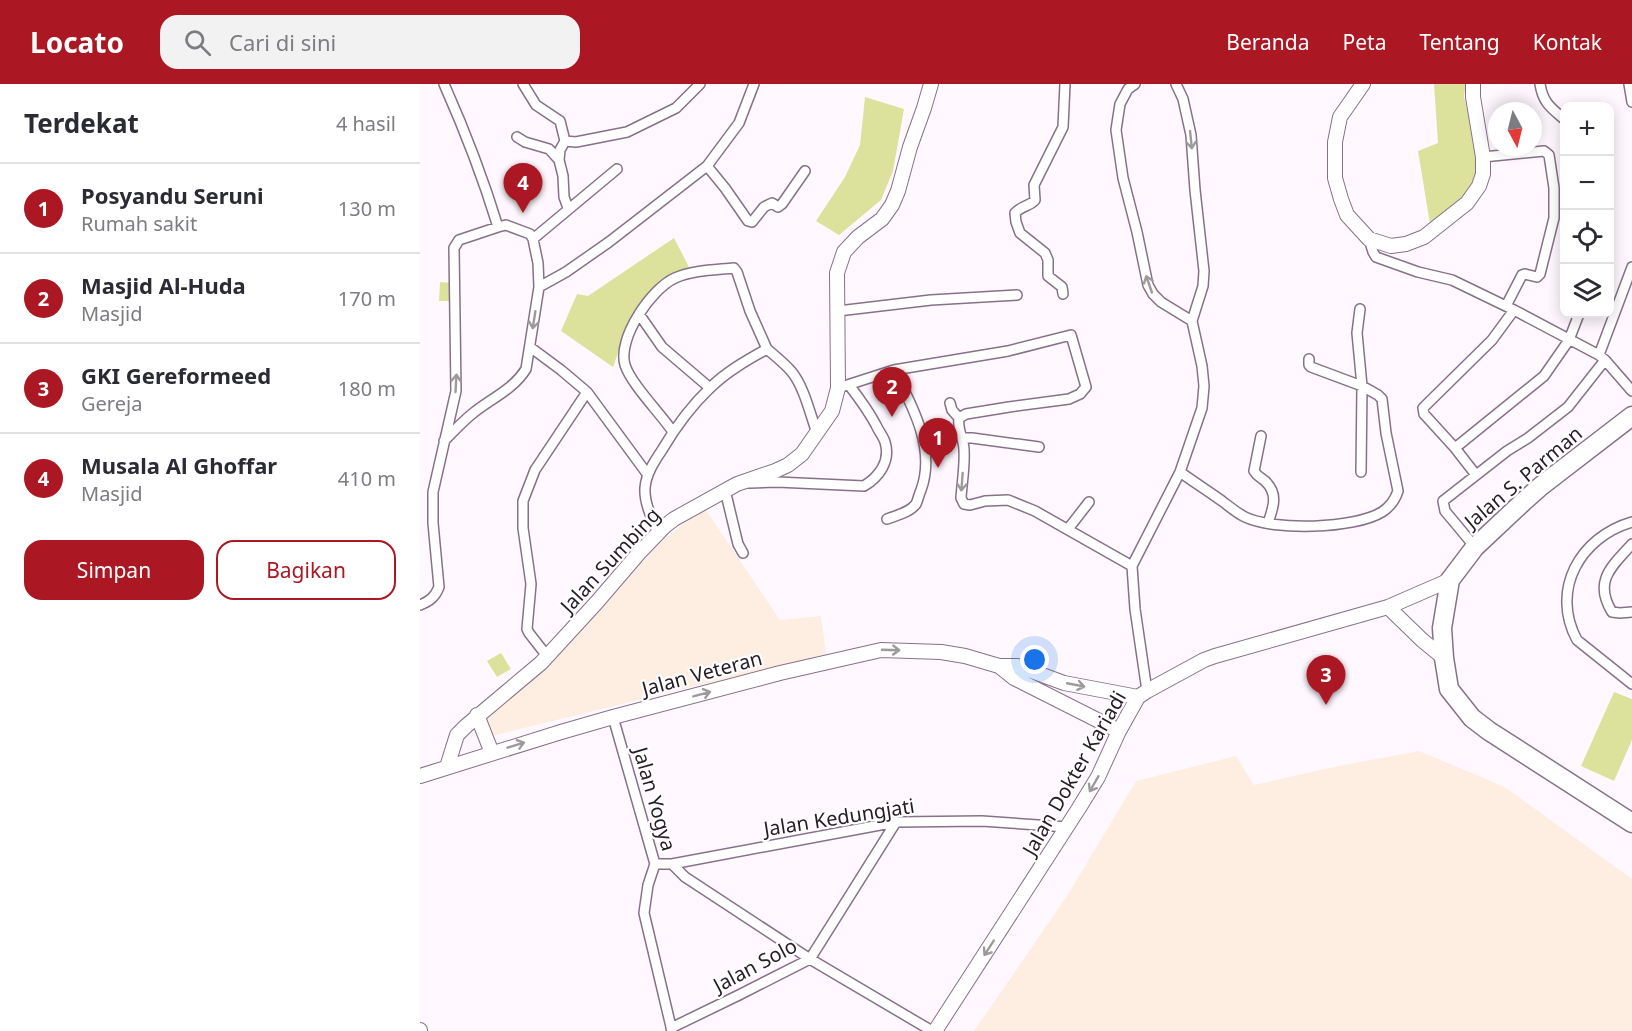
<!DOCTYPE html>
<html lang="id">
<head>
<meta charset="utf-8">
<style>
	:root { --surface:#fff; --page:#f2f2f3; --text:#2b2b33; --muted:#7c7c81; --line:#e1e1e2; --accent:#ab1722 }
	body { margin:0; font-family:"Noto Sans",sans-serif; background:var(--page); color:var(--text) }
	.controls { position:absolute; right:18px; top:18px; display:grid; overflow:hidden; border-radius:12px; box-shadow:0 3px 15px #0003 }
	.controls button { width:54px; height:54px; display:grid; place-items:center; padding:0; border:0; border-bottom:2px solid var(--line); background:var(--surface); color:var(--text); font:30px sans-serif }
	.compass { position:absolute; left:1068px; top:18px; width:54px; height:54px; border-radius:50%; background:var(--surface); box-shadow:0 3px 15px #0003; rotate:173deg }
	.you { position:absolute; left:615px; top:576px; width:21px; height:21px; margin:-15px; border:4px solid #fff; border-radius:50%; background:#1a73e8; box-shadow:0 0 0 9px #1a73e833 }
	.badge { display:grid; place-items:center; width:39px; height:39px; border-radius:50%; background:var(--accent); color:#fff; font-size:20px; font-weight:700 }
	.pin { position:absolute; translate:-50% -50px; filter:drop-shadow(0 2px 3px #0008) }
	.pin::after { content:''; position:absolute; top:32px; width:21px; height:18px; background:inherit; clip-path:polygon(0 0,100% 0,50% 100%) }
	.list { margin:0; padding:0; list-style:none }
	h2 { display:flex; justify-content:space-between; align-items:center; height:78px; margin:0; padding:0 24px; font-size:26px }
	h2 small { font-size:20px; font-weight:400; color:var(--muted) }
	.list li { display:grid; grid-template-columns:39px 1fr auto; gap:18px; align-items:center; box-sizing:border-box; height:90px; padding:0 24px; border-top:2px solid var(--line) }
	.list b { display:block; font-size:22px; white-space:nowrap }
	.list p { margin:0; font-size:20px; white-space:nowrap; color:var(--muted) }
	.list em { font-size:20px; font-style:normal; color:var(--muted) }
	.actions { display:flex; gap:12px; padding:18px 24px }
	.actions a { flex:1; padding:14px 0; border:2px solid var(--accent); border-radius:18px; text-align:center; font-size:21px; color:var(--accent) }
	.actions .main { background:var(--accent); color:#fff }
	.icon { flex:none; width:33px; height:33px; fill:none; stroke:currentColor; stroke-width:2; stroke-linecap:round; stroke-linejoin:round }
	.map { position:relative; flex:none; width:1212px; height:947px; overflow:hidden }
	header { display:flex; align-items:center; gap:36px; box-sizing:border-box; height:84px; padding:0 30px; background:var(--accent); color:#fff }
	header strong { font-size:28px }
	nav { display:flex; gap:33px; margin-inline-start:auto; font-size:21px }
	.search { width:420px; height:54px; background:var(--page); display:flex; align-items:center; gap:15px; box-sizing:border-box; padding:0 21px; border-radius:18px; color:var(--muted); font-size:22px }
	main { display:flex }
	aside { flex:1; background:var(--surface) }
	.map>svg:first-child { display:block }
	.medical { fill:#feeee2 }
	.green { fill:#dce29c }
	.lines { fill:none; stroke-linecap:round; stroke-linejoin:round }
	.street-casing { stroke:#877189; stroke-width:12 }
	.secondary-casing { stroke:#877189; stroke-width:16 }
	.highway-casing { stroke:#877189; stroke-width:21 }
	.street { stroke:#fff; stroke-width:9 }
	.secondary { stroke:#fff; stroke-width:14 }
	.highway { stroke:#fff; stroke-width:18 }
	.oneway { stroke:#9d999d }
	.labels { text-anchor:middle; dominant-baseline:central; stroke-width:4.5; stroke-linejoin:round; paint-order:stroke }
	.street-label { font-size:20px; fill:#251c25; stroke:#fff }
</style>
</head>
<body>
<header>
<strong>Locato</strong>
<div class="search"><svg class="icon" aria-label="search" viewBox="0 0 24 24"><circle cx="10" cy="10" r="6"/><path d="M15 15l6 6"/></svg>Cari di sini</div>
<nav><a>Beranda</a><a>Peta</a><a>Tentang</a><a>Kontak</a></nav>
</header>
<main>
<aside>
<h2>Terdekat<small>4 hasil</small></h2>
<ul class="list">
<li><span class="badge">1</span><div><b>Posyandu Seruni</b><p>Rumah sakit</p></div><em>130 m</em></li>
<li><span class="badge">2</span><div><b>Masjid Al-Huda</b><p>Masjid</p></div><em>170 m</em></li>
<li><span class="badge">3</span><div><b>GKI Gereformeed</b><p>Gereja</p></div><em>180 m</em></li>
<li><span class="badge">4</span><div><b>Musala Al Ghoffar</b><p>Masjid</p></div><em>410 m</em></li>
</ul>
<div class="actions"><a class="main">Simpan</a><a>Bagikan</a></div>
</aside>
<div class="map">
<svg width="1212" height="947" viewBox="0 0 1212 947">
	<rect width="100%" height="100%" fill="#fff9ff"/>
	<path class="medical" d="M 284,423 L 360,536 L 401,532 L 406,570 L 72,652 L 65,634 L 116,589 L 157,550 L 240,459 Z
		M 999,667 L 1085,703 L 1212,795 L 1212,947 L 554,947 L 647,812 L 716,697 L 816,672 L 834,701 L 913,683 Z"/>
	<path class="green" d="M 1014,0 L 1046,0 L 1044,13 L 1061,78 L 1051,106 L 1010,140 L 998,67 L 1018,59 Z
		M 445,13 L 484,25 L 473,87 L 461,116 L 419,151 L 396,137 L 425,93 L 440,61 Z
		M 254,154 L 269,183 L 231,206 L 202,257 L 193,283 L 141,247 L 157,210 L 168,212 Z
		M 20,198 L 32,199 L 31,217 L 19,217 Z
		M 81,569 L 91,585 L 77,593 L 67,577 Z
		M 1194,608 L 1212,615 L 1212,656 L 1194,697 L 1161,682 Z"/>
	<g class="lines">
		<g class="street-casing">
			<path id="street" d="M 24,0 C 45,47 63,94 78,143
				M 103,0 L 116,21 L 140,37 L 145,57 L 140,66 L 139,76 L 143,92 L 144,113 L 148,124
				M 715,0 L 708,5 L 700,20 L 696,46 L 703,94 L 717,148 L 728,201 L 733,210 L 741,218 L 772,237
				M 1120,0 C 1123,19 1131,24 1144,35
				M 1209,0 L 1212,18
				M 97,53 L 105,58 L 129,65 L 139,76
				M 145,57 L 156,58 L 207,48 L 256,24 L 280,0
				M 1063,73 L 1124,67 L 1129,71 L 1134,104 L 1134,134 L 1120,190 L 1117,193 L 1105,190 L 1102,191 L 1086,222
				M 287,82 L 305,104 L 328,137 L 332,138 L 344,123 L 352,119 L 358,123 L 362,120 L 385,87
				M 113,155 L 197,85
				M 949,155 L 953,168 L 956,173 L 998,188 L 1032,196 L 1094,226 L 1179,271 L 1185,276 L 1212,307
				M 119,203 L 146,188 L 189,158 L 287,82 L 319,39 L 334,0
				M 643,210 L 642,203 L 628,192 L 628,176 L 625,169 L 600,149 L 596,138 L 595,129 C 601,122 610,122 615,116 L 614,101 L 643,43 L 645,0
				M 940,225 L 937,249 L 942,302 L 941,388
				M 418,227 L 511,216 L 597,211
				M 219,230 L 242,263 L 290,304
				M 110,263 L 141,286 L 167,308 L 228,391
				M 1179,271 L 1212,183
				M 418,304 L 474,286 L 588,267 L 651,251 L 666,303 L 660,310 L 649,315 L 589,323 L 546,330 L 539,334
				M 530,319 L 532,326 L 539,334
				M 539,334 C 537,346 544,355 544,366 C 545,382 542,398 541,414 L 544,420 L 550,421 L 565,417 L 588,416 L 615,427 L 712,482
				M 253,348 C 241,330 211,300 205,281 C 197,254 232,204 255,194 C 273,186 294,186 314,184 L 317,188 L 330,227 L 347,265
				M 841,352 L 834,387 C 837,392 840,393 845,397 C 859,410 853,424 848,439
				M 543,354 L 552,354 L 619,363
				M 1035,364 L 1004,330 L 1003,324 L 1072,256 L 1094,226
				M 760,388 C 774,398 788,407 802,417 C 810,423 817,429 825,433 C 854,447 934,445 962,428 C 970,423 975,416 978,407 L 966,349 L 962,315 L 958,311 L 942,302 L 891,283 L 889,281 L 889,275
				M 1056,391 L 1035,364 L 1124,292 L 1149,256 L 1159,230
				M 330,399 L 357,398 L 444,402 C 459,393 471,377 465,358 C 463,352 458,346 456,341 C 448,326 439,314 429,301
				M 305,406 L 318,460 L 323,469
				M 467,435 C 477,431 489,429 496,420 C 498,416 499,410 501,406 C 516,365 493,323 474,286
				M 1212,438 C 1160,453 1130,506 1157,556 L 1212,600
				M 648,445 L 669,418
				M 238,448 C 232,435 224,419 225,404 C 226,390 234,378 242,366 C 255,344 271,322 290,304 C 306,288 327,276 347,265 C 355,272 364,279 371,287 C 384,302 390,330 397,349
				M 1212,460 C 1192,482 1173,497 1192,528 L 1200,529 L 1212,528
				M 1055,463 L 1025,427 L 1023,417 L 1087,367 L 1108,354 L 1148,323 L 1185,276
				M 0,521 C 10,517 15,513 19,503 L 13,439 L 13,408 L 36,307 L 34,164 L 39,156 L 78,143 L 86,141 L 110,150 L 113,155 L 118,179 L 119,203 L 106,285 C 93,306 70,315 52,330 C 42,338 33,348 24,357
				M 127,572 L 109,549 L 107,545 L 111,500 L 103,444 L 103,417 L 115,386 L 167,308
				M 727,607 L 715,525 L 712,482 L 760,388 L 782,324 L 784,302 L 782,282 L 772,237 L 783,202 L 784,187 L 775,106 L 771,51 L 763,15 L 756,0
				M 193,633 L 235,780 L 228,801 L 224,829 L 252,947
				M 235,780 L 252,780 L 476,738 L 562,737 L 647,743
				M 252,780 L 265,793 L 390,875 L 512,947
				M 251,944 L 319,911 L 390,875 L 476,738"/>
		</g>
		<g class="secondary-casing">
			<path id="secondary" d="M 943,0 L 920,33 L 915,58 L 915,94 L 921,115 L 927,131 L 949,155 L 971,162 L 986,160 L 1004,153 L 1047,119 L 1059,102 L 1063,90 L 1063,73 L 1053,13 L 1053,0
				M 968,523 L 1002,556 L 1024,574
				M 579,582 L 594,594 L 699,647
				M 57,631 L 72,669
				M 27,683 L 37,651 L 46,642 L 121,579 L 177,518 L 219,469 L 245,442 L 254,435 L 317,400 L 355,387 L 368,381 L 382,370 L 412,327 L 418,304 L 417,189 L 424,168 L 438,153 L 462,135 L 472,121 L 478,107 L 490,63 L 504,24 L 511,0
				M 0,692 L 141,648 L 193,633 L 360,589 L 461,566 L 521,568 L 545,572 L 579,582 L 598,582 L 644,599 L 718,613
				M 0,946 L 0,947
				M 515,947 L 659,724 L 678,693 L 699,647 L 718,613 L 727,607 L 784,576 L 795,572 L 968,523 L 1030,496"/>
		</g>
		<g class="highway-casing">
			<path id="highway" d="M 1212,332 L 1121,402 L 1103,418 L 1055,463 L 1030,496 L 1022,544 L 1024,574 L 1029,605 L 1052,634 L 1069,647 L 1212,739"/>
		</g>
		<use href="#street" class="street"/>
		<use href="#secondary" class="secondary"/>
		<use href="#highway" class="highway"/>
	</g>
	<defs><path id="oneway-shaft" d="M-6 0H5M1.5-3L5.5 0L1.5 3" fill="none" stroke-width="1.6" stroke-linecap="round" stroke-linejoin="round" transform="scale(1.5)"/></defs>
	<g class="oneway">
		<use href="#oneway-shaft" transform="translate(771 56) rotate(84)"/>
		<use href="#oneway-shaft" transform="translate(729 200) rotate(-109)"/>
		<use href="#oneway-shaft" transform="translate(114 236) rotate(99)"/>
		<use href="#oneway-shaft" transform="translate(36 299) rotate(-87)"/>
		<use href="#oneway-shaft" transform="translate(542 398) rotate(94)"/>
		<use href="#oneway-shaft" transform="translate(471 566) rotate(2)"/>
		<use href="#oneway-shaft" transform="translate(656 601) rotate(11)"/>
		<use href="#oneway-shaft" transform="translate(282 610) rotate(-15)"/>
		<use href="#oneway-shaft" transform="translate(96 661) rotate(-17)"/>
		<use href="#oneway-shaft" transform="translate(674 700) rotate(120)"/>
		<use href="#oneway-shaft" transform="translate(569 864) rotate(123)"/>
	</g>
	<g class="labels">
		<g class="street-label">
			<text transform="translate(1103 393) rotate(-40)">Jalan S. Parman</text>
			<text transform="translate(190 476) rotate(-47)">Jalan Sumbing</text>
			<text transform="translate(282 589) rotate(-15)">Jalan Veteran</text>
			<text transform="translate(654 689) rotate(-60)">Jalan Dokter Kariadi</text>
			<text transform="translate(235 715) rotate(74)">Jalan Yogya</text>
			<text transform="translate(419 733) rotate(-9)">Jalan Kedungjati</text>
			<text transform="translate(335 881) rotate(-28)">Jalan Solo</text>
		</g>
	</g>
</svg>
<div class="controls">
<button>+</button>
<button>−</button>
<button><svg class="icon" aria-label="locate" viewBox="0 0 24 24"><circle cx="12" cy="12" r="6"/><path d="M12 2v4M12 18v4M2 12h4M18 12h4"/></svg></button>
<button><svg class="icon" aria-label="layers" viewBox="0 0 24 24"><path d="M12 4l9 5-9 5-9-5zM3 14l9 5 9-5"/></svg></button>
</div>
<svg class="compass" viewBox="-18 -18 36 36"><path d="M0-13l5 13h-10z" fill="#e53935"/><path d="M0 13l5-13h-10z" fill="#7c7c81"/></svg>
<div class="you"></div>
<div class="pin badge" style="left:518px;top:384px">1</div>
<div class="pin badge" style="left:472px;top:333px">2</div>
<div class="pin badge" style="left:906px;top:621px">3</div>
<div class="pin badge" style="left:103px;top:129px">4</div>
</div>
</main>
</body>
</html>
